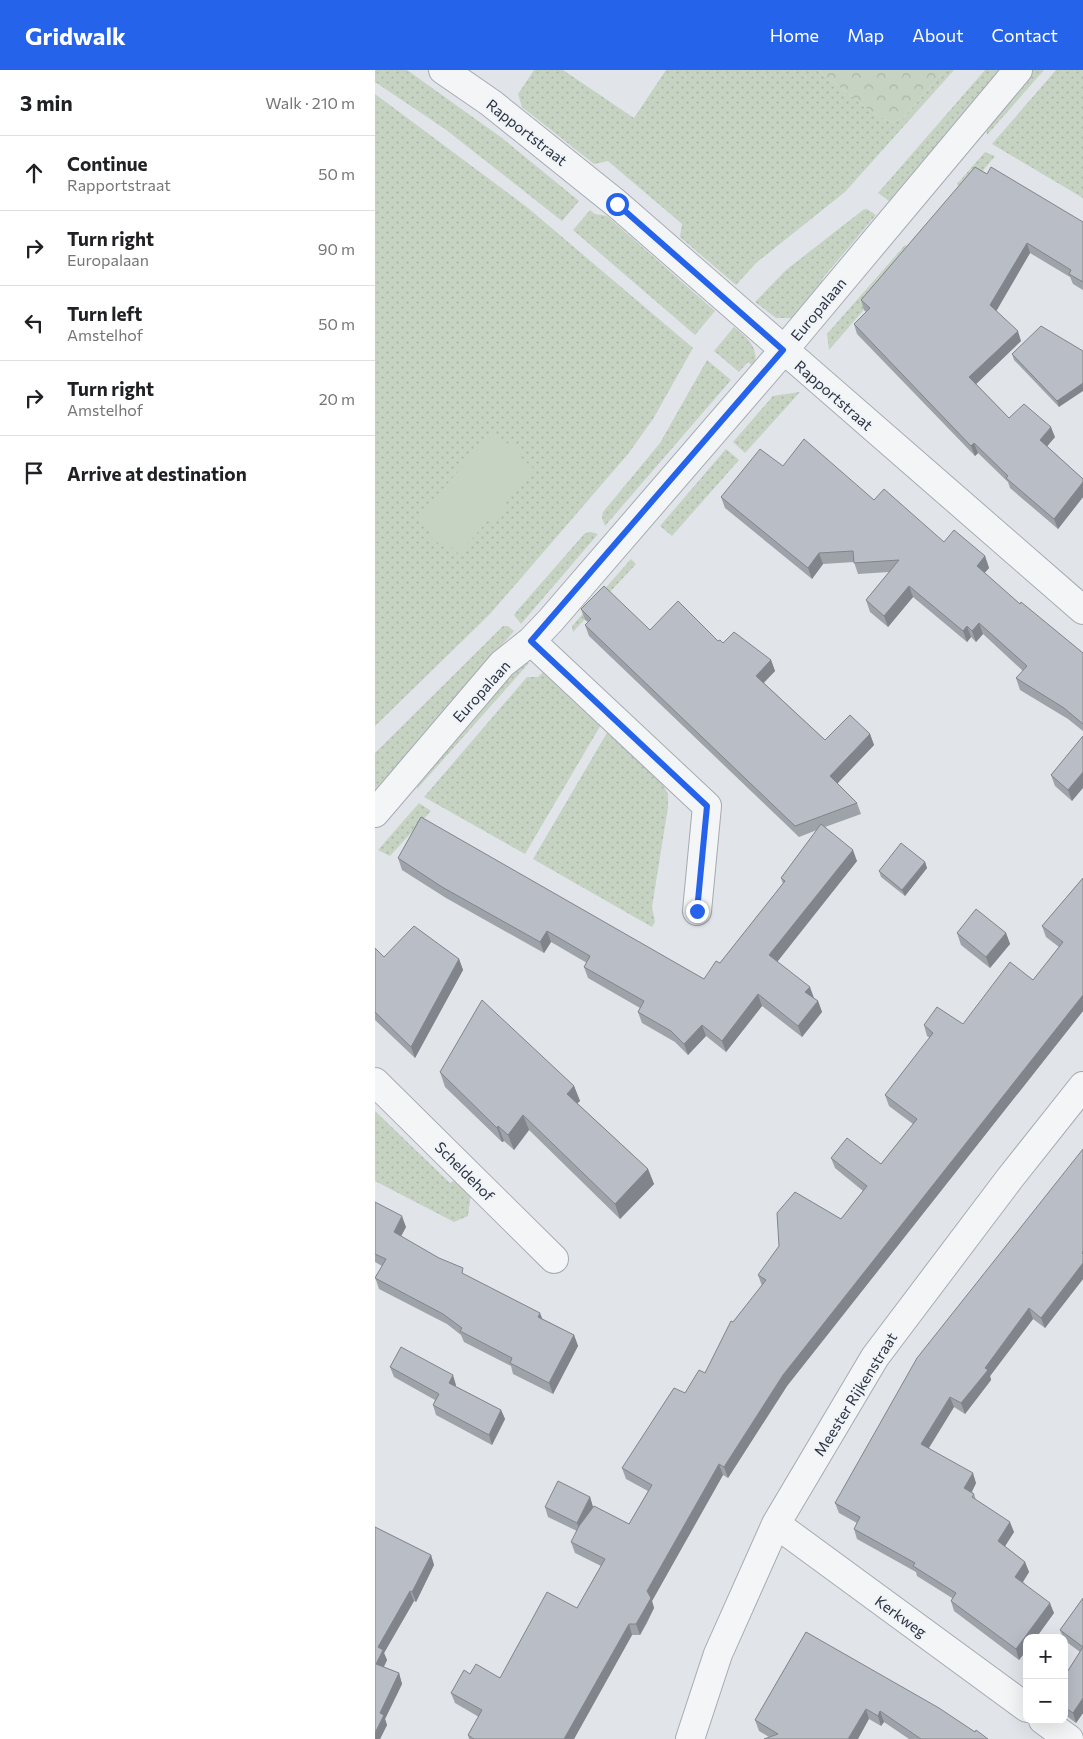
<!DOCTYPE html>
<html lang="en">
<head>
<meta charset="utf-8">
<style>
	:root { --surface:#fff; --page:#f2f2f2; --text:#202124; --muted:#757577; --line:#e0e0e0; --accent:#2563eb }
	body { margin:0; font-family:Commissioner,sans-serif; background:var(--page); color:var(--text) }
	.controls { position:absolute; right:15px; bottom:15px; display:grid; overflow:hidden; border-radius:10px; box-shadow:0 5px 20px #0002 }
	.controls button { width:45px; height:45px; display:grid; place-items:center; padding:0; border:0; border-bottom:1px solid var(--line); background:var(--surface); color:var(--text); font:25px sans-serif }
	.stop { position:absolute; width:15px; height:15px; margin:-11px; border:4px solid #2563eb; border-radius:50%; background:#fff }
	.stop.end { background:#2563eb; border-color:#fff; box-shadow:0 1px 5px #0008 }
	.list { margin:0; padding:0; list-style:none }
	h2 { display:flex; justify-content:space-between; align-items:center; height:65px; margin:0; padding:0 20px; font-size:21px }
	h2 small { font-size:16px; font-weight:400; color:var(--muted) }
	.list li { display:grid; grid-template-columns:32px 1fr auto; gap:15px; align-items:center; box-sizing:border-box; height:75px; padding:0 20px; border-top:1px solid var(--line) }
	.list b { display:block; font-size:19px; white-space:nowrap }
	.list p { margin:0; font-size:16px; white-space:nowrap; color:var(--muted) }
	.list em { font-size:16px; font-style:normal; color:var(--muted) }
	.icon { flex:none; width:28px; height:28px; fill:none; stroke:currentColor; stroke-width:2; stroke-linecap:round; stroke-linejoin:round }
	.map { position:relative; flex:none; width:708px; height:1669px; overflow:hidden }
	header { display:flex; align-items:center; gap:30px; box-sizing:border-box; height:70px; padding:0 25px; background:var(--accent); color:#fff }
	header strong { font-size:24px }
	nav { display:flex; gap:28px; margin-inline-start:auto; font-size:18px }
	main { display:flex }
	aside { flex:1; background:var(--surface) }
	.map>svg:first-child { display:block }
	.grass { fill:url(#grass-dots) }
	.forest { fill:url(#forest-crowns) }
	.pitch { fill:#c6d3c2 }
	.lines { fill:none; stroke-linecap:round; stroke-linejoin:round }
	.minor-casing { stroke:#a6abb3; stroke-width:30 }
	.minor { stroke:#f3f5f7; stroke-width:28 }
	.wall { fill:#9ea3aa }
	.shaded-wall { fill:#81848b }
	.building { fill:#b8bdc6; stroke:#81848b }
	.route { stroke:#2563eb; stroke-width:6 }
	.labels { text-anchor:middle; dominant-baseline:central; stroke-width:4; stroke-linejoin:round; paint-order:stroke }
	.street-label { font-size:15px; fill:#293240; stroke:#f0f3f7 }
</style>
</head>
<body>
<header>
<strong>Gridwalk</strong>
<nav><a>Home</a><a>Map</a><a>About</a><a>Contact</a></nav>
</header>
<main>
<aside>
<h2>3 min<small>Walk · 210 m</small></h2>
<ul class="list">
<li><svg class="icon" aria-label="ahead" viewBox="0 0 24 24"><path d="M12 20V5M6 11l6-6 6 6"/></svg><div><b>Continue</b><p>Rapportstraat</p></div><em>50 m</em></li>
<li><svg class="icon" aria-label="right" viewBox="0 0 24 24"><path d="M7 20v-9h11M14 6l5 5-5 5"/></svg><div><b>Turn right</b><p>Europalaan</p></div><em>90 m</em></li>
<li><svg class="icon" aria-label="left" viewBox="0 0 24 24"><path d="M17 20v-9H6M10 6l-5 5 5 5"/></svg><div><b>Turn left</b><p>Amstelhof</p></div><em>50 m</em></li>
<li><svg class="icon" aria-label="right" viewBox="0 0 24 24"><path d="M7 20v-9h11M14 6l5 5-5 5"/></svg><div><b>Turn right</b><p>Amstelhof</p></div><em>20 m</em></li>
<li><svg class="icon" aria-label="arrive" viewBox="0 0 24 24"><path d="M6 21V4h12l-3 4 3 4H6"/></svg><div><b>Arrive at destination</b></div></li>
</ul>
</aside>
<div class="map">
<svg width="708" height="1669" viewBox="0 0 708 1669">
	<defs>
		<pattern id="grass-dots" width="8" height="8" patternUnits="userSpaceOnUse" patternTransform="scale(1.25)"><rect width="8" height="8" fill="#c6d3c2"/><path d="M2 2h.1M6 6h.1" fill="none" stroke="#aab6a8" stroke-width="1.8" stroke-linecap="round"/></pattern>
		<pattern id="forest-crowns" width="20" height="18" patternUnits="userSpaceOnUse" patternTransform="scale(1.25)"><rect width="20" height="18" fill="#c6d3c2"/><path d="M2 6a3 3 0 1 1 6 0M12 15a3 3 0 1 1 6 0" fill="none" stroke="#aab6a8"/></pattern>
	</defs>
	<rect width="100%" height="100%" fill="#e1e4e9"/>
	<path class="grass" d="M 0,0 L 32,0 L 127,68 L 204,131 L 187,151 L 70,59 L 0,12 Z
		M 159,0 L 188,0 L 259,48 L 291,0 L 443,0 L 499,44 L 517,52 L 528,48 L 570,0 L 579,0 L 470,122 L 381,193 L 361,215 L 305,167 L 307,154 L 233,91 L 219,94 L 147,37 L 143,24 Z
		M 610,0 L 628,0 L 514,131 L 503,123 Z
		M 656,0 L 669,0 L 612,65 L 611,52 Z
		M 681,0 L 708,0 L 708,128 L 617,74 Z
		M 0,24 L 153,138 L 318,278 L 278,349 L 253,384 L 115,544 L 0,656 Z
		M 610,82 L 620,86 L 556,163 L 585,117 L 582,114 Z
		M 492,139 L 501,145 L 447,209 L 448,220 L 419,248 L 401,248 L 380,232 L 411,200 L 488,140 Z
		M 215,140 L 220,144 L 232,146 L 340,241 L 320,265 L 198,160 Z
		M 530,175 L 539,182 L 454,280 L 452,264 Z
		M 359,257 C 373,269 385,278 379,297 L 373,292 L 364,302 L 339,281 Z
		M 332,290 L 356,310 L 230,456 L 227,448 L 228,442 L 285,373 Z
		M 425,322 L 370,383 L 358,372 L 398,326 Z
		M 351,379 L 364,390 L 297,466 L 285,456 Z
		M 216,462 L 223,464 L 146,554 L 139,545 L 141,542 L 210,463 Z
		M 256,489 L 261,494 L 198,562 L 197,556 Z
		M 128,556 L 133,556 L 139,561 L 0,723 L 0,683 Z
		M 151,593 L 154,593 L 42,719 L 42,707 L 135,600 Z
		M 170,600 L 227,653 L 150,784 L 49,727 L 152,607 L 163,607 Z
		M 233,661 L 287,713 L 293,724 L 293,737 L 277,837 L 280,852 L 277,857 L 158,789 Z
		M 44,733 L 56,741 L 15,786 L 3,780 Z
		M 0,1041 L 75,1113 L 84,1108 L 96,1123 L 93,1146 L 79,1152 L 0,1111 Z"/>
	<path class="forest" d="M 443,0 L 570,0 L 528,48 L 517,52 L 499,44 Z"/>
	<path class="pitch" d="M 117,362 L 132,374 L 135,371 L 148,381 L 144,386 L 158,398 L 127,434 L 132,439 L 121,452 L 115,448 L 84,484 L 69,471 L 66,475 L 53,465 L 56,460 L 43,448 Z"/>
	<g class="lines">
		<g class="minor-casing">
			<path id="minor" d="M 68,0 L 116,33 L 242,134 L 708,540
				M 156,571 L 332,736 L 322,841
				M 0,743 L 127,594 L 156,571 L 176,550 L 408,281 L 643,0
				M 0,1012 L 179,1189
				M 401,1454 L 652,1638
				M 668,1650 L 694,1669
				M 315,1669 L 343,1584 L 401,1454 L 500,1287 L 635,1108 L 708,1016"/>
		</g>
		<use href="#minor" class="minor"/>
	</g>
	<path class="wall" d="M 612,104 L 708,152 L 708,220 L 698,214 L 695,207 L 655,183 L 621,241 L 646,271 L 601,314 L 634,348 L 680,367 L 672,376 L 708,409 L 708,427 L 683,459 L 635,418 L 633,412 L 603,383 L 600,386 L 482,264 L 479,254 L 491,242 L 489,240 L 486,230 Z
		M 708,281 L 684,337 L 639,290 L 637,284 Z
		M 408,396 L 499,430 L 569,472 L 610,486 L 614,498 L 609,503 L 645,534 L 708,583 L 708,661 L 693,649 L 645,620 L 641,608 L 648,601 L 608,564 L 601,572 L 596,567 L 592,572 L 538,527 L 513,557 L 495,542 L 491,530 L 514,502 L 483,504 L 479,492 L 448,494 L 437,509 L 350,438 L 346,427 Z
		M 206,539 L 275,560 L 343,571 L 396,590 L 400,601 L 389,613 L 450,670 L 495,664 L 499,675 L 462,714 L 482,733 L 486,744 L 450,757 L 482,791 L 402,891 L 439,928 L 443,931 L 447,942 L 427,967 L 387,936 L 351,982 L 331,966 L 313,985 L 300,972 L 267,953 L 263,942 L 265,938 L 213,908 L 209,897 L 212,893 L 176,872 L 169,883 L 71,828 L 27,800 L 23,788 L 329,909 L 345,893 L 408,814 L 406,808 L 442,760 L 424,767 L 214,566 L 210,555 L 213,552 L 210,550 Z
		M 708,666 L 697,731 L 680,716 L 676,705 Z
		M 550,792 L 552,798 L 530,826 L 506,807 L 504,801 Z
		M 708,808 L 708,941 L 412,1316 L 353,1408 L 348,1405 L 277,1531 L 279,1538 L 272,1553 L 265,1565 L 257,1565 L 199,1669 L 94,1669 L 93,1665 L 104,1647 L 80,1633 L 76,1623 L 95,1604 L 125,1608 L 202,1538 L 226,1496 L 200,1483 L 196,1472 L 202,1461 L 173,1447 L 170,1437 L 215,1427 L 218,1437 L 254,1454 L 273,1421 L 251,1409 L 247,1398 L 310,1323 L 330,1303 L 358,1252 L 387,1216 L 383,1205 L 466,1149 L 488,1121 L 460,1098 L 456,1088 L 506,1094 L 538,1054 L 514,1036 L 510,1025 L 555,968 L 552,966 L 549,955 L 588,954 L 658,910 L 684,877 L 671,867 L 667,856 Z
		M 582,863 L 631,863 L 635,874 L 615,898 L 586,875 Z
		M 0,878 L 9,887 L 84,889 L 88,900 L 40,988 L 0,950 Z
		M 65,1002 L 199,1016 L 205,1031 L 202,1033 L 273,1099 L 279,1114 L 245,1149 L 154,1060 L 139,1080 L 129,1071 L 127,1072 L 70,1017 Z
		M 708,1079 L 708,1209 L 670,1258 L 658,1249 L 615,1306 L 616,1310 L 590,1344 L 579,1337 L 554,1378 L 601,1413 L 597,1422 L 599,1424 L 601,1430 L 639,1462 L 630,1476 L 650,1492 L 654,1502 L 648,1512 L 679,1543 L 644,1590 L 579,1541 L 576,1531 L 577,1528 L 542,1506 L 541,1502 L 482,1469 L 479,1459 L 482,1453 L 464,1443 L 460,1433 Z
		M 0,1132 L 31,1157 L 26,1166 L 90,1205 L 168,1249 L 199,1265 L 203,1276 L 178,1324 L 138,1304 L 136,1296 L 89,1272 L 86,1265 L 72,1254 L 4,1219 L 0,1207 L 7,1196 L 0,1192 Z
		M 15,1297 L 81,1315 L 80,1316 L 126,1340 L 130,1349 L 117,1375 L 61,1345 L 58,1335 L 60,1330 L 19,1307 Z
		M 0,1457 L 56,1485 L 59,1495 L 41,1532 L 39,1531 L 9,1583 L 12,1590 L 9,1597 L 24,1603 L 27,1614 L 10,1649 L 12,1655 L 5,1669 L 0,1669 Z
		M 708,1528 L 708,1643 L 701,1653 L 689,1644 L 689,1607 L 705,1582 L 689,1570 L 689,1568 L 688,1568 L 685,1560 Z
		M 431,1562 L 600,1662 L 613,1669 L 534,1669 L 509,1652 L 506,1656 L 494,1649 L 394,1667 L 384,1661 L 380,1650 Z"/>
	<path class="shaded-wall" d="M 652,173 L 655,183 L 619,245 L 615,235 Z
		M 643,261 L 646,271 L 598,317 L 594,307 Z
		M 708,313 L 708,321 L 684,337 L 682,331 Z
		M 676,357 L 680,367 L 669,380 L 665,370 Z
		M 599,373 L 603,383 L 600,386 L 596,376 Z
		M 708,412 L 708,427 L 683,459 L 679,449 Z
		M 444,483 L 448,494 L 437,509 L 433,498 Z
		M 610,486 L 614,498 L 606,507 L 602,496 Z
		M 534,516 L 538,527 L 513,557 L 509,546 Z
		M 604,553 L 608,564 L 601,572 L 597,561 Z
		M 592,556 L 596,567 L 592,572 L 588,561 Z
		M 396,590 L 400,601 L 385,616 L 381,606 Z
		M 495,664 L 499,675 L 459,717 L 455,706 Z
		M 708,702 L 708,718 L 697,731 L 693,720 Z
		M 478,780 L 482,791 L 399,896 L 394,885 Z
		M 550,792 L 552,798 L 530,826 L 527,820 Z
		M 172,861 L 176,872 L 169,883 L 165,872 Z
		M 631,863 L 635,874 L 615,898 L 611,887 Z
		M 84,889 L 88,900 L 40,988 L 36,977 Z
		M 435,917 L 439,928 L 430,922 Z
		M 383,924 L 387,936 L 351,982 L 347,971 Z
		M 708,925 L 708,941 L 412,1316 L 353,1408 L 349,1397 L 408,1305 Z
		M 443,931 L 447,942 L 427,967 L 423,956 Z
		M 327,955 L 331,966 L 313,985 L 309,974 Z
		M 199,1016 L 205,1031 L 197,1038 L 192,1024 Z
		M 148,1045 L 154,1060 L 139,1080 L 133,1065 Z
		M 123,1056 L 129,1071 L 127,1072 L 122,1058 Z
		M 273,1099 L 279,1114 L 245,1149 L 240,1134 Z
		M 27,1146 L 31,1157 L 23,1172 L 19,1162 Z
		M 708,1193 L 708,1209 L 670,1258 L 666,1248 Z
		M 654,1238 L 658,1249 L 615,1306 L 616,1310 L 590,1344 L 586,1333 L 610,1298 Z
		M 165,1243 L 169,1253 L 163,1247 Z
		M 199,1265 L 203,1276 L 178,1324 L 174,1313 Z
		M 78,1305 L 81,1315 L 77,1323 L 74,1313 Z
		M 575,1327 L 579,1337 L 550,1384 L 546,1374 Z
		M 126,1340 L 130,1349 L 117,1375 L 114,1365 Z
		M 344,1394 L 348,1405 L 277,1531 L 279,1538 L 265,1565 L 261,1554 L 272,1521 Z
		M 598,1403 L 601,1413 L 593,1429 L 589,1418 Z
		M 215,1427 L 218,1437 L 205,1463 L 202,1453 Z
		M 635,1452 L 639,1462 L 627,1481 L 623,1471 Z
		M 56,1485 L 59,1495 L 41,1532 L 37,1522 Z
		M 650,1492 L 654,1502 L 644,1518 L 640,1507 Z
		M 35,1521 L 39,1531 L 9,1583 L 12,1590 L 5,1604 L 1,1594 L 3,1577 Z
		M 675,1533 L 679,1543 L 661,1568 L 652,1568 L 652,1580 L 644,1590 L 641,1579 Z
		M 254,1554 L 257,1565 L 199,1669 L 189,1669 Z
		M 24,1603 L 27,1614 L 10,1649 L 12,1655 L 5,1669 L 0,1669 L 0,1663 L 5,1643 Z
		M 708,1628 L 708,1643 L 701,1653 L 698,1643 Z
		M 491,1639 L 494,1649 L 483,1669 L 473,1669 Z
		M 505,1641 L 509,1652 L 506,1656 L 503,1646 Z"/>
	<path class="building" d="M 600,97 L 612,104 L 616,97 L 708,152 L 708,212 L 694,204 L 696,200 L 652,173 L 615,235 L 643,261 L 594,307 L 634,348 L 649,334 L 676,357 L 665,370 L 708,409 L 708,412 L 679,449 L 631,408 L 633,406 L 599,373 L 596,376 L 479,254 L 495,238 L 486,230 Z
		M 666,256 L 708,281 L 708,313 L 682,331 L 637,284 Z
		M 429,369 L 499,430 L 509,419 L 569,472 L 579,460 L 610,486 L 602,496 L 645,534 L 646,532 L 708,583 L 708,654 L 689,638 L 641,608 L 652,596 L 604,553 L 597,561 L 592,556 L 588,561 L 534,516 L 509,546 L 491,530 L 524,490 L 479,493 L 478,481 L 444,483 L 433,498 L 346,427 L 385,379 L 408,396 Z
		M 229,516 L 275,560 L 303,531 L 343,571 L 345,570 L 348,573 L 359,562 L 396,590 L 381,606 L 450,670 L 475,645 L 495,664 L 455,706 L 482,733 L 420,756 L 210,555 L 216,549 L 206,539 Z
		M 708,666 L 708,702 L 693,720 L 676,705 Z
		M 46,747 L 329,909 L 341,891 L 345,893 L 410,811 L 406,808 L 446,754 L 478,780 L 394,885 L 435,917 L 430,922 L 443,931 L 423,956 L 383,924 L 347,971 L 327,955 L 309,974 L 296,961 L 263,942 L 269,931 L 209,897 L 215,886 L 172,861 L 165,872 L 67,817 L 23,788 Z
		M 526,773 L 550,792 L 527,820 L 504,801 Z
		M 708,808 L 708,925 L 408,1305 L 349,1397 L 344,1394 L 272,1521 L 276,1528 L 268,1542 L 261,1554 L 254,1554 L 189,1669 L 99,1669 L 93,1665 L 107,1640 L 76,1623 L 89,1600 L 95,1604 L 101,1594 L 125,1608 L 172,1522 L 202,1538 L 230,1489 L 196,1472 L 204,1456 L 219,1436 L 254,1454 L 277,1415 L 247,1398 L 299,1318 L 310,1323 L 324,1300 L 330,1303 L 356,1251 L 358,1252 L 391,1210 L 383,1205 L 404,1176 L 402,1143 L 420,1122 L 466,1149 L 492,1116 L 456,1088 L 472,1068 L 506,1094 L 542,1049 L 510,1025 L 558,963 L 549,955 L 562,937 L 588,954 L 635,892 L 658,910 L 688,872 L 667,856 Z
		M 601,839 L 631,863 L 611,887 L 582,863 Z
		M 39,856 L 84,889 L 36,977 L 0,942 L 0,878 L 9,887 Z
		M 107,930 L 199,1016 L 192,1024 L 273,1099 L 240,1134 L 148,1045 L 133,1065 L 123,1056 L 122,1058 L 65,1002 Z
		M 708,1079 L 708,1181 L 707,1183 L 708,1184 L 708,1193 L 666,1248 L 654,1238 L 610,1298 L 613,1300 L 586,1333 L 575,1327 L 546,1374 L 598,1403 L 589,1418 L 599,1424 L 597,1427 L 635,1452 L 623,1471 L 650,1492 L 640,1507 L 675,1533 L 641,1579 L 576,1531 L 581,1523 L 538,1496 L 540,1493 L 479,1459 L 485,1447 L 460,1433 L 542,1288 Z
		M 0,1132 L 27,1146 L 19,1162 L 64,1188 L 88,1198 L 87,1203 L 165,1243 L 163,1247 L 199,1265 L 174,1313 L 135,1293 L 137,1288 L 85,1261 L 87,1258 L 68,1244 L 0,1208 L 11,1189 L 0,1184 Z
		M 26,1277 L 78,1305 L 74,1313 L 126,1340 L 114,1365 L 58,1335 L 64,1324 L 15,1297 Z
		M 183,1411 L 215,1427 L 202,1453 L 170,1437 Z
		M 0,1457 L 56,1485 L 37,1522 L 35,1521 L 3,1577 L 8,1580 L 1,1594 L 24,1603 L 5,1643 L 9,1645 L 0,1663 Z
		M 708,1528 L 708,1577 L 685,1560 Z
		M 431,1562 L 564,1638 L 600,1662 L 601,1660 L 613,1669 L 546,1669 L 505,1641 L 503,1646 L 491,1639 L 473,1669 L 389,1669 L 403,1664 L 380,1650 Z
		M 708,1577 L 708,1628 L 698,1643 L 689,1637 L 689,1607 Z"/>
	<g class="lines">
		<path class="route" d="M 242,134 L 408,280 L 156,571 L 332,736 L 322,841"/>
	</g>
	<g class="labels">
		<g class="street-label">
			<text transform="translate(152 62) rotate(38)">Rapportstraat</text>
			<text transform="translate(443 239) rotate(-50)">Europalaan</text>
			<text transform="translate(459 325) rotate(41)">Rapportstraat</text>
			<text transform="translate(106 621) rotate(-48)">Europalaan</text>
			<text transform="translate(90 1101) rotate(45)">Scheldehof</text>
			<text transform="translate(480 1324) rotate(-58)">Meester Rijkenstraat</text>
			<text transform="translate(526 1546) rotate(36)">Kerkweg</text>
		</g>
	</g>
</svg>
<div class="controls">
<button>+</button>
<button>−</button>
</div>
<div class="stop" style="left:242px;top:134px"></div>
<div class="stop end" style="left:322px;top:841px"></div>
</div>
</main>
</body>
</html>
